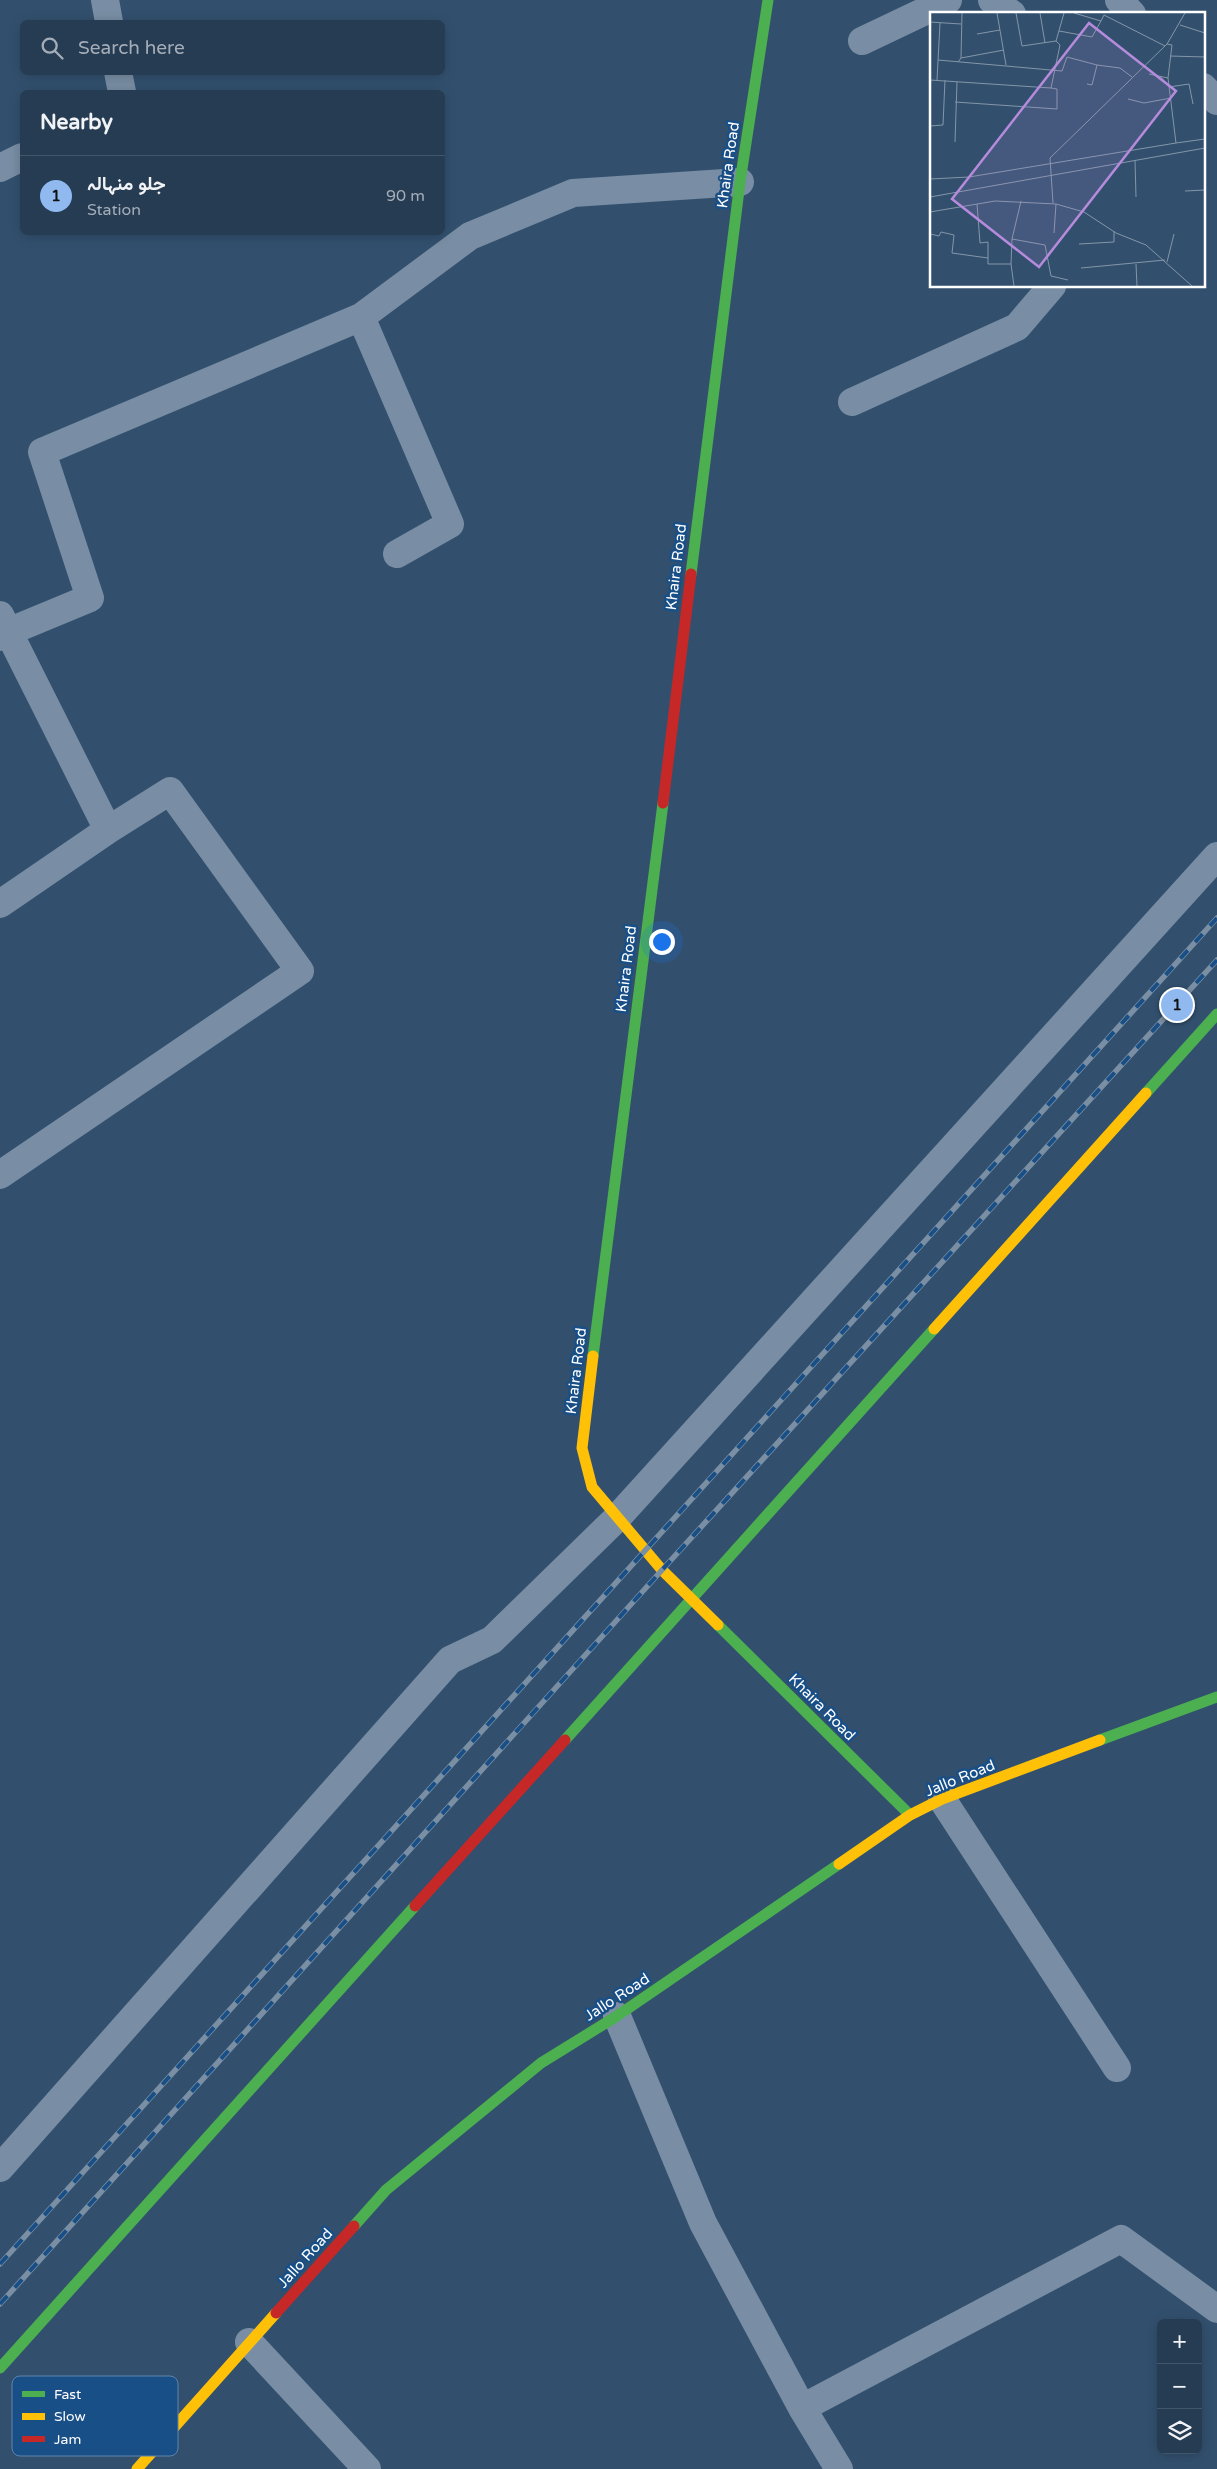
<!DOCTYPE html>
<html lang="en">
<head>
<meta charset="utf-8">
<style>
	:root { --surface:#263c52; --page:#2e4359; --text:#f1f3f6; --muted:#a4adb8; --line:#425669; --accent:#90b9f0 }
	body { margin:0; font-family:"Varela Round",Vazirmatn,sans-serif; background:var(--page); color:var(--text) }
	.controls { position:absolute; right:15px; bottom:15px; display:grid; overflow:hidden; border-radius:8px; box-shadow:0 2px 12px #0003 }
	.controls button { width:45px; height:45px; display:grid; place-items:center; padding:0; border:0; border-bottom:1px solid var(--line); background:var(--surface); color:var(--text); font:25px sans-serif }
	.you { position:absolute; left:661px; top:941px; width:18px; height:18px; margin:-12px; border:4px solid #fff; border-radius:50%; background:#1a73e8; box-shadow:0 0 0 8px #1a73e833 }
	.badge { display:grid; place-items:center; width:32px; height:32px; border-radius:50%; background:var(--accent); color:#111; font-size:16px; font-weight:700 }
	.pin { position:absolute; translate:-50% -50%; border:2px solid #fff; box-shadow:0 1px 5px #0006 }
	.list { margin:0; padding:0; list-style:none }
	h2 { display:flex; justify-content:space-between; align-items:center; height:65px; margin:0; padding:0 20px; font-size:21px }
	h2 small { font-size:16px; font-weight:400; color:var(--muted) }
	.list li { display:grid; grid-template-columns:32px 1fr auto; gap:15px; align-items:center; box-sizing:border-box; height:80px; padding:0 20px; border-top:1px solid var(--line) }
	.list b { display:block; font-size:19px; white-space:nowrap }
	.list p { margin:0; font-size:16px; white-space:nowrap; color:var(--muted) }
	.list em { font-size:16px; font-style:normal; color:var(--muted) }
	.icon { flex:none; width:28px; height:28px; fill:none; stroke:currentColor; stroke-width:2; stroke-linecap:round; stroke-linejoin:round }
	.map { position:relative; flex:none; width:1217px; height:2469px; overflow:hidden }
	.search { position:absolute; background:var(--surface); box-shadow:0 2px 12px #0003; left:20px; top:20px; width:425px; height:55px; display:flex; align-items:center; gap:12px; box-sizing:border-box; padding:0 18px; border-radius:8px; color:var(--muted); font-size:19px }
	.panel { position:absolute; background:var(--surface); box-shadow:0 2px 12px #0003; left:20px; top:90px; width:425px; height:145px; border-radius:8px }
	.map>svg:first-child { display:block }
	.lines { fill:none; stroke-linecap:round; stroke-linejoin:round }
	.street { stroke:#798ea4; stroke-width:28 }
	.fast { stroke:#4caf50; stroke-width:11 }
	.slow { stroke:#ffc107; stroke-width:11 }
	.jam { stroke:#c62828; stroke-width:11 }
	.rail-casing { stroke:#7a8fa3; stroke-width:5.5 }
	.rail { stroke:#194f87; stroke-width:4; stroke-dasharray:11; stroke-linecap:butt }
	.labels { text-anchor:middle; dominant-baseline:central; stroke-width:5; stroke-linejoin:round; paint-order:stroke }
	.street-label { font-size:15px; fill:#fff; stroke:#194f87 }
	.inset-road { fill:none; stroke:#8496a8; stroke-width:1 }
	.view { fill:#b68bdc; fill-opacity:0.15; stroke:#b68bdc; stroke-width:2.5 }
	.inset-edge { fill:none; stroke:#fff; stroke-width:2.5 }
	.key { fill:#194f87; stroke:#5e84ab; stroke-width:1 }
	.key-label { font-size:14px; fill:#fff }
</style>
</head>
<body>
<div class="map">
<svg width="1217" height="2469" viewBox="0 0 1217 2469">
	<rect width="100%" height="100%" fill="#32506e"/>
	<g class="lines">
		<path class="street" d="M 105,0 L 109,22
			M 992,0 L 1012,14
			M 1119,0 L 1132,14
			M 862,41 L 948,0
			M 118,72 L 122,92
			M 1203,87 L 1217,101
			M 0,168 L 22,157
			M 852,402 L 1017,327 L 1052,286
			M 397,554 L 450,524 L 361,317 L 470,236 L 573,193 L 740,182
			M 0,615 L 108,830 L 170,791 L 300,971 L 0,1175
			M 0,637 L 8,632 L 90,598 L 42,452 L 361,317
			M 0,904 L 108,830
			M 942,1799 L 1117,2068
			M 617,2016 L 703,2223 L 802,2408
			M 0,2168 L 450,1660 L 492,1640 L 617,1518 L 1217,856
			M 249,2342 L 367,2469
			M 839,2469 L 802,2408 L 1121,2239 L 1217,2309"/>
		<path class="fast" d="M 691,574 L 740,182 L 768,0
			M 1146,1093 L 1217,1014
			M 593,1356 L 663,803
			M 718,1625 L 910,1815
			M 565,1740 L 934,1329
			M 1100,1740 L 1217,1697
			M 354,2226 L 386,2190 L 541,2063 L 617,2016 L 839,1864
			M 0,2368 L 415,1906"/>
		<path class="slow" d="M 934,1329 L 1146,1093
			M 593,1356 L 582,1448 L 592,1487 L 662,1570 L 718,1625
			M 839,1864 L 910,1815 L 942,1799 L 1100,1740
			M 137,2469 L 276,2313"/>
		<path class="jam" d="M 663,803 L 691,574
			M 415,1906 L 565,1740
			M 276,2313 L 354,2226"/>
		<g class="rail-casing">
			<path id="rail" d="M 0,2264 L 1217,918
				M 0,2304 L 662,1570 L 1217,960"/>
		</g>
		<use href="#rail" class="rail"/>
	</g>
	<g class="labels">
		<g class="street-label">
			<text transform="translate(728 165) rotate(-82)">Khaira Road</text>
			<text transform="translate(676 567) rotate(-83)">Khaira Road</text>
			<text transform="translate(626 969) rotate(-83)">Khaira Road</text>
			<text transform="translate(576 1371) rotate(-83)">Khaira Road</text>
			<text transform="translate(822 1707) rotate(45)">Khaira Road</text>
			<text transform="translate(960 1778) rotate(-22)">Jallo Road</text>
			<text transform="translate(617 1997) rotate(-33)">Jallo Road</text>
			<text transform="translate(305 2258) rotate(-48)">Jallo Road</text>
		</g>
	</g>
	<g transform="translate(930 12)">
		<rect width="275" height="275" fill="#32506e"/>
		<path class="inset-road" d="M 67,1 L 76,53M 110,1 L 115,31M 144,1 L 171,9 L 174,3 L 235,34M 0,10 L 31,12M 250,13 L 275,21M 129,19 L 162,25 L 171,9M 47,22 L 70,18M 126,29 L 134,1M 237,32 L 242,33 L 238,66 L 246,131 L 275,127M 240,44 L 275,45M 31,46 L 32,1M 8,48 L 132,59 L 137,45 L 167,53M 28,50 L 31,46 L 74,38M 219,62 L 238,66M 230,64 L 239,75 L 259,72 L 263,92M 0,68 L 121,76M 7,68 L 10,11M 157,72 L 162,73 L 167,53 L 190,56 L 202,65M 198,87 L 214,91 L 241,86M 25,90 L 127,97 L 127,77 L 121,76 L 130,33 L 126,29 L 92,34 L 86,1M 0,114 L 13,113 L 15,68M 25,130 L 27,70M 205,148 L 206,185M 0,167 L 39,165 L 246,131M 255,179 L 275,178M 0,185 L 275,136M 123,191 L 120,146 L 237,32 L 255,1M 47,192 L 50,231 L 58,230 L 58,252 L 81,252 L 84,274M 0,200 L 65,189 L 126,192 L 154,200 L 186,221 L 216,233 L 262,274M 124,221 L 126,192M 0,222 L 9,224 L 11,220 L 24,223 L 22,241 L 58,246M 82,227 L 91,189M 149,232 L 184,230 L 184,219M 237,250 L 244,222M 81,252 L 82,227 L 115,233 L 121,264 L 138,268M 206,252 L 207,274M 151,256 L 235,248"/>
		<path class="view" d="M 159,11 L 246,79 L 109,255 L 22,187 Z"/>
		<rect width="275" height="275" class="inset-edge"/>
	</g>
	<rect x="12" y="2376" width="166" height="80" rx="8" class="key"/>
	<rect x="22" y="2391" width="23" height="6" fill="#4caf50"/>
	<rect x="22" y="2413" width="23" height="7" fill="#ffc107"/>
	<rect x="22" y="2436" width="23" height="6" fill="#c62828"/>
	<g class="key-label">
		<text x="54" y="2399">Fast</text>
		<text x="54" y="2421">Slow</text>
		<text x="54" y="2444">Jam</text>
	</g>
</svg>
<div class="controls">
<button>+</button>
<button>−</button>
<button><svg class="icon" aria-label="layers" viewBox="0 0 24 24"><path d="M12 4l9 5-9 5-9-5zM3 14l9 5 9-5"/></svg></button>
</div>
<div class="you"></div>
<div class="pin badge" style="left:1177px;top:1005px">1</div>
<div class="search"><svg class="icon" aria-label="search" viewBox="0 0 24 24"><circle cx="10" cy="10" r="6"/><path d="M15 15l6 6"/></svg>Search here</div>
<section class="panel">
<h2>Nearby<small></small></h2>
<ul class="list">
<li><span class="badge">1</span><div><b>جلو منہالہ</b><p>Station</p></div><em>90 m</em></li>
</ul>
</section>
</div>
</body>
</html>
